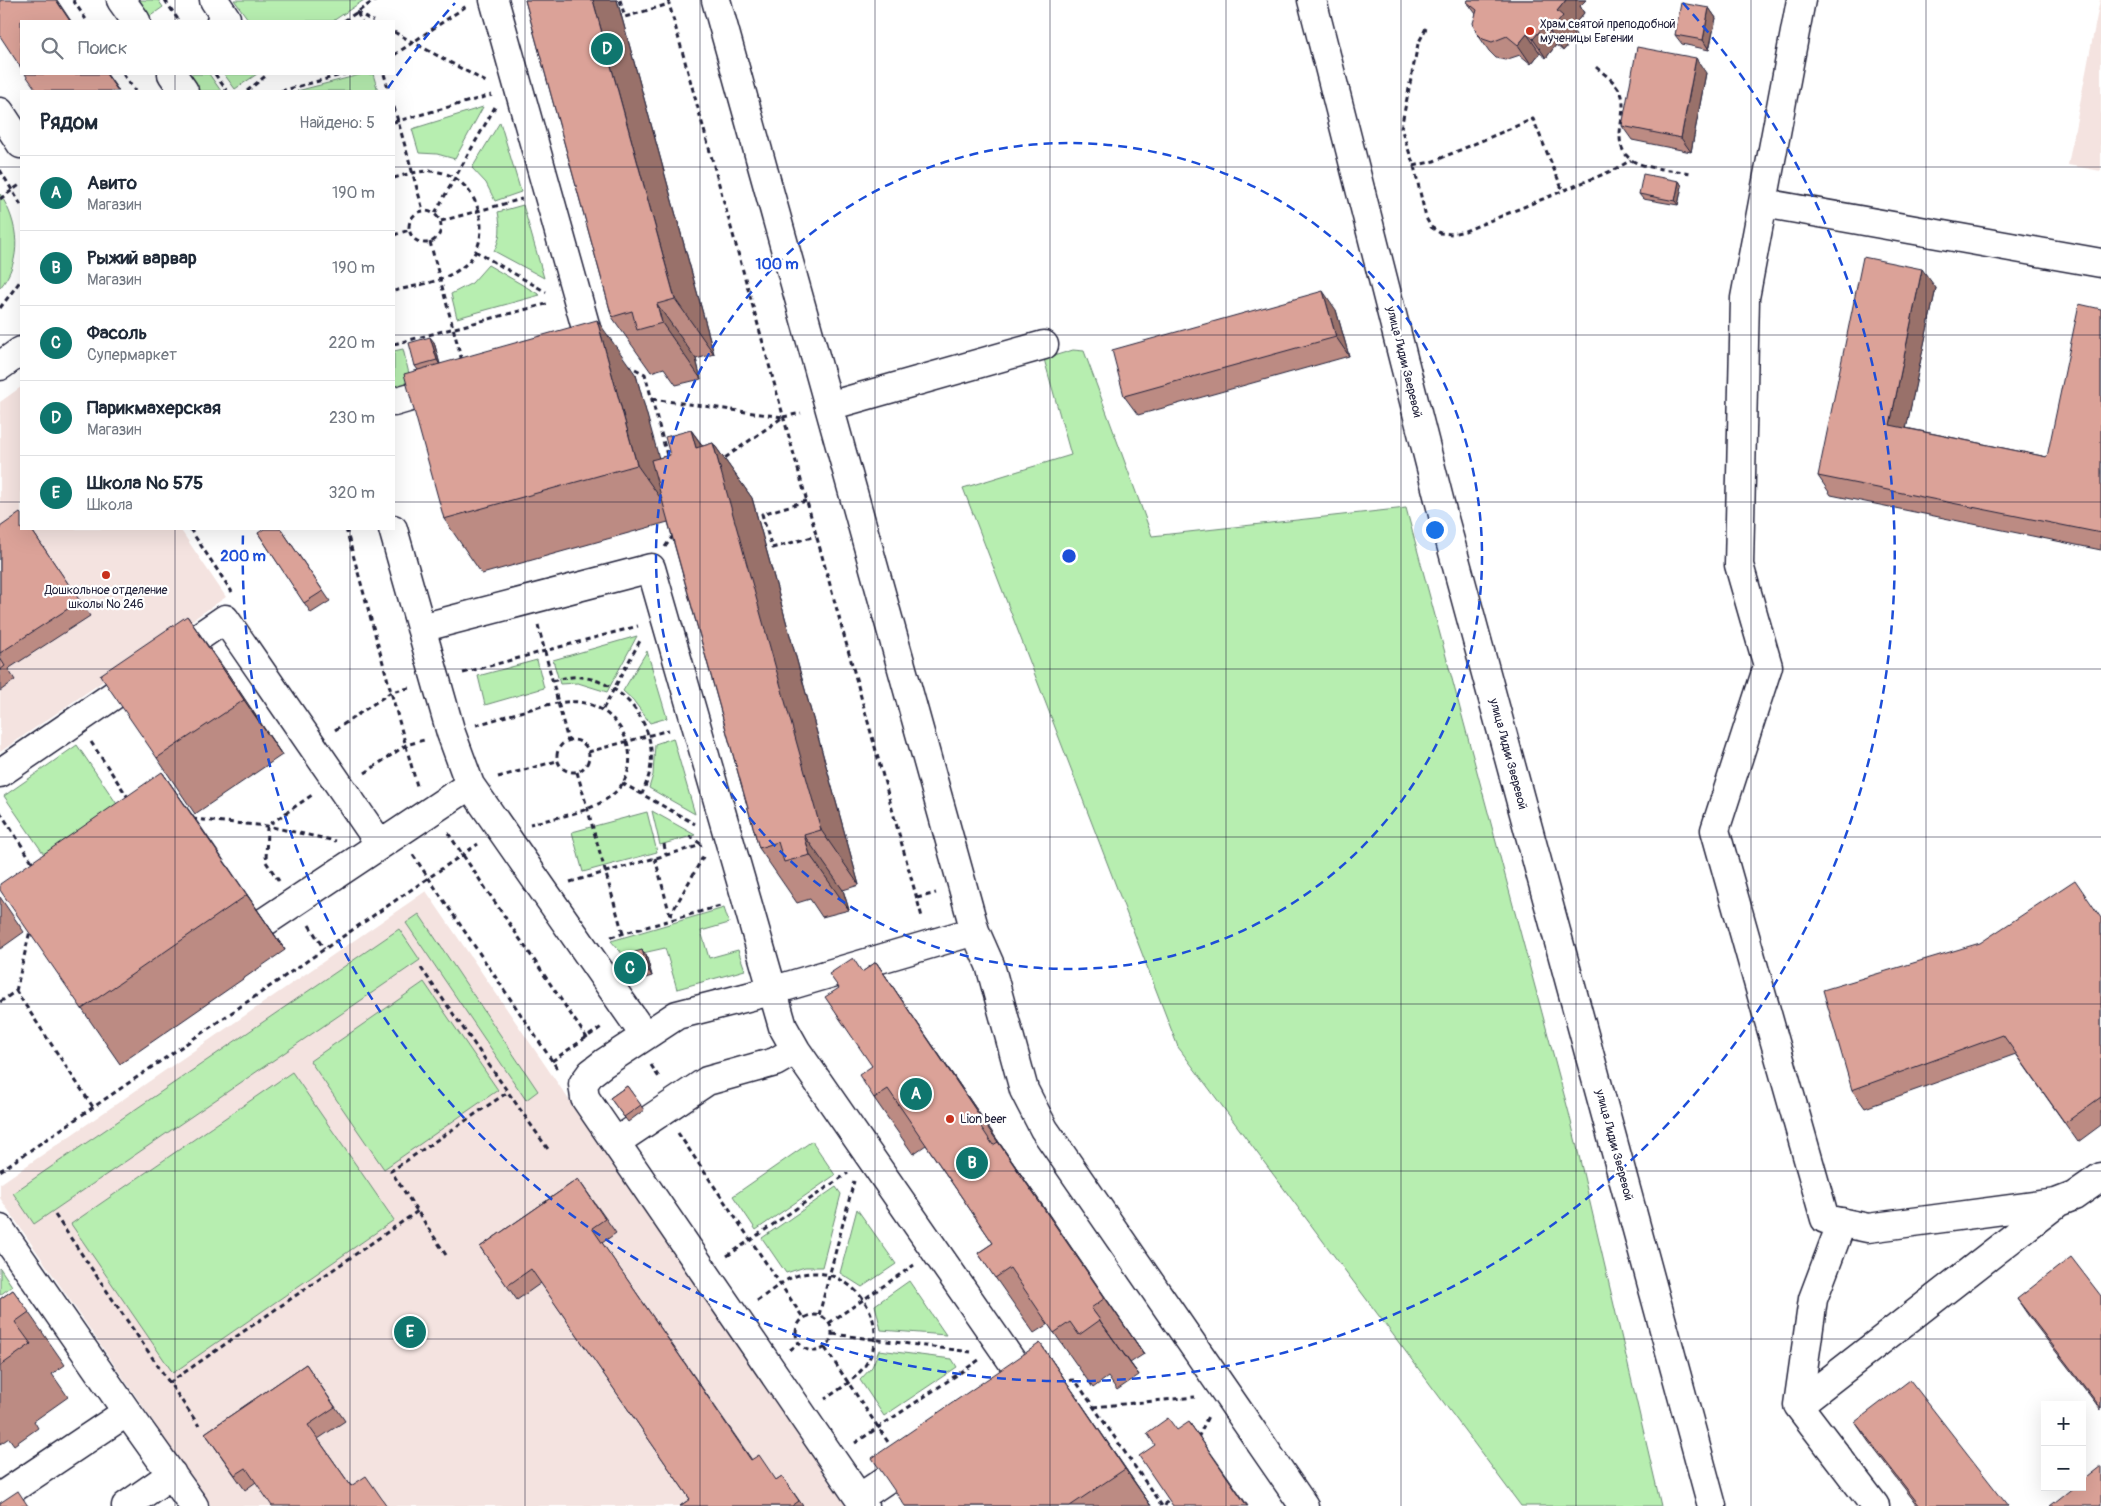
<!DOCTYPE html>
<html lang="ru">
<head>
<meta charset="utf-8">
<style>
	:root { --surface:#fff; --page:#f2f2f3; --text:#1f2937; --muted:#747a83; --line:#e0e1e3; --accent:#0f766e }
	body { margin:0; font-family:Pangolin,sans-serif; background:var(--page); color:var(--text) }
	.controls { position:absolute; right:15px; bottom:15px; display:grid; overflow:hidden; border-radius:0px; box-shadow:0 5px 20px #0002 }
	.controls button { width:45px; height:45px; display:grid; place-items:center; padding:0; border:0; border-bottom:1px solid var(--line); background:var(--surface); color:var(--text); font:25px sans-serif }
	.you { position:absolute; left:1434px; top:529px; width:18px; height:18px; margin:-12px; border:4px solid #fff; border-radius:50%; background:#1a73e8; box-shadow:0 0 0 8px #1a73e833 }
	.badge { display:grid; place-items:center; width:32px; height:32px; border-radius:50%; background:var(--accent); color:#fff; font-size:16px; font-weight:700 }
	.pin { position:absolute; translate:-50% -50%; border:2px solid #fff; box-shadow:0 1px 5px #0006 }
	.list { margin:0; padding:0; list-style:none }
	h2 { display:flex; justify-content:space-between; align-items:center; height:65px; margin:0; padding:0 20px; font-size:21px }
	h2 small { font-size:16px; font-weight:400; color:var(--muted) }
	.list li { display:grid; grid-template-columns:32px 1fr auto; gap:15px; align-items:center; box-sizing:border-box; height:75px; padding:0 20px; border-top:1px solid var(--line) }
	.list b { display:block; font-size:19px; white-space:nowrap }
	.list p { margin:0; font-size:16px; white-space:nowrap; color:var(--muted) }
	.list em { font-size:16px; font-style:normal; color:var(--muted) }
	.icon { flex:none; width:28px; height:28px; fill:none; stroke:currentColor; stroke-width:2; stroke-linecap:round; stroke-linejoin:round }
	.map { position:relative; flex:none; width:2101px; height:1506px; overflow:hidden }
	.search { position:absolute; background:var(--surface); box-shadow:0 5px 20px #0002; left:20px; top:20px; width:375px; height:55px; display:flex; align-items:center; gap:12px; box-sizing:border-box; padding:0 18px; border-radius:0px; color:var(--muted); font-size:19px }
	.panel { position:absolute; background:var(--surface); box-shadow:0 5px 20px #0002; left:20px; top:90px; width:375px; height:440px; border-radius:0px }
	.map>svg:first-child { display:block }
	.built { fill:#f4e3e0 }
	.green { fill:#b7eeb0; stroke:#6c8876 }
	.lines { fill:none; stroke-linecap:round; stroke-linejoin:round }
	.minor-casing { stroke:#22223b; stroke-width:31 }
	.path { stroke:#22223b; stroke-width:3; stroke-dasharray:5 4; stroke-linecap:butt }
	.minor { stroke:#fff; stroke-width:28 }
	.wall { fill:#bc8b83; stroke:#22223b }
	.shaded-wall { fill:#99716a; stroke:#22223b }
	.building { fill:#dba298; stroke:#22223b }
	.grid { fill:none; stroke:#22223b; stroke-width:1; stroke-opacity:0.55 }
	.ring { fill:none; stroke:#1d4ed8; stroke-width:2.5; stroke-dasharray:9 6 }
	.poi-dot { fill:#c8321e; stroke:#fff; stroke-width:2 }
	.labels { text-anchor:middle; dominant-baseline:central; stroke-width:4.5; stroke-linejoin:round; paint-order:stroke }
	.poi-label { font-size:12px; fill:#22223b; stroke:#fff; text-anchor:start }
	.street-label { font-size:12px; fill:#22223b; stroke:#fff }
	.centre { fill:#1d4ed8; stroke:#fff; stroke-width:2.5 }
	.ring-label { font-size:15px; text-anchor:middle; font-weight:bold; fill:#1d4ed8; stroke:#fff; stroke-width:4.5; stroke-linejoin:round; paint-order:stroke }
</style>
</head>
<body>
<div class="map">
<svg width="2101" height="1506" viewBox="0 0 2101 1506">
	<rect width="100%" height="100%" fill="#fff"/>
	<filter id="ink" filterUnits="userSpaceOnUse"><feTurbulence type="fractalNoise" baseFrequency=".02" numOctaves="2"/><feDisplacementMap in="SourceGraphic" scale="10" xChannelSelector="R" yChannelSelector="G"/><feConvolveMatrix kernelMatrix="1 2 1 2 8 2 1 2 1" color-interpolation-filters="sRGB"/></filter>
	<g filter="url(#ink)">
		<path class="built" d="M 2100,0 L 2101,0 L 2101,171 L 2068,165 Z
			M 21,387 L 21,529 L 180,529 L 226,597 L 0,752 L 0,402 Z
			M 426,891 L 847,1506 L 211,1506 L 0,1198 L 0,1184 Z"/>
		<path class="green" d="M 137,0 L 158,0 L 163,7 L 149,17 Z
			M 234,0 L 364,0 L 333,21 L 245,21 L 248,19 Z
			M 191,74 L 209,74 L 221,91 L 199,91 L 192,80 Z
			M 224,74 L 257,74 L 235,89 Z
			M 363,74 L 373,74 L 378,91 L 297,91 Z
			M 483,107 L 455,159 L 437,154 L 419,153 L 412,129 Z
			M 500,122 L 521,192 L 495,201 L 486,183 L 472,168 Z
			M 0,194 C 19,223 23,260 0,288 Z
			M 523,205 L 544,278 L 494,251 C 501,238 501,227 498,212 Z
			M 488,265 L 540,295 L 457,318 L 451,294 L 472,283 Z
			M 403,349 L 411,382 L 394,387 L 394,351 Z
			M 1073,350 L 1084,351 L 1152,536 L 1406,508 L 1569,1113 L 1661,1506 L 1521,1506 L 1178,1047 L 963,488 L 1071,455 L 1044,359 Z
			M 637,636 L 607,692 L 578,683 L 560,684 L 553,660 Z
			M 647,651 L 667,718 L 650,723 L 633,700 L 623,691 Z
			M 537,660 L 544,688 L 485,705 L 478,676 Z
			M 673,738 L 695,814 L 649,788 L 653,775 L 655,744 Z
			M 77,745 L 123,813 L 50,863 L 4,796 Z
			M 652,811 L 695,835 L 660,845 Z
			M 647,812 L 657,852 L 583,872 L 572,832 Z
			M 724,908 L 729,923 L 701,931 L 709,958 L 738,950 L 745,970 L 677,989 L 665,948 L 625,957 L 611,941 Z
			M 419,914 L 538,1091 L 526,1100 L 406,923 Z
			M 399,929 L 420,960 L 34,1224 L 13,1193 Z
			M 424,982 L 498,1090 L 384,1169 L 310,1061 Z
			M 292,1072 L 394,1220 L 173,1373 L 71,1224 Z
			M 812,1141 L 835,1175 L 756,1230 L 733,1196 Z
			M 836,1187 L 841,1194 L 822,1267 L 805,1267 L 786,1273 L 762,1238 Z
			M 857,1209 L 896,1264 L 862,1287 L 840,1273 Z
			M 0,1268 L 12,1286 L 0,1295 Z
			M 909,1281 L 946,1335 L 881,1330 L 875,1305 Z
			M 879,1350 L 952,1359 L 957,1367 L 884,1416 L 860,1380 L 872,1367 Z"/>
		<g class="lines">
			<g class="minor-casing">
				<path id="minor" d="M 121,0 L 136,21
					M 214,0 L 226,18 L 221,21
					M 494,0 L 591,346 L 578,350
					M 716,0 L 975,931 L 990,965 L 1024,1090 L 1044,1129 L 1304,1506
					M 1312,0 L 1443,515 L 1712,1506
					M 1801,0 L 1745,298 L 1739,565 L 1768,666 L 1715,830 L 1825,1219 L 1868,1228 L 2056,1203 L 2074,1196 L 2101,1177
					M 172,74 L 184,91
					M 0,112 L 21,144
					M 1763,203 L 2101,263
					M 0,366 L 21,351
					M 394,402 L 445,387
					M 829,406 L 1044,345
					M 421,628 L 651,568 L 783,1027 L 796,1050 L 1027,1383 L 1018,1390
					M 0,773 L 225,619 L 380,844
					M 470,785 L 645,1036
					M 266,921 L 470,785 L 451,733 L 393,529
					M 616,1142 L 707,1081 L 775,1062 L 796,1050
					M 1842,1222 L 1813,1299 L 1798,1405 L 2056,1204
					M 0,1229 L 127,1412 L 0,1497
					M 1798,1405 L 1875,1506
					M 127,1412 L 194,1506
					M 859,1498 L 585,1098 L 583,1084 L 591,1073 L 604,1063 L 677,1015 L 771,991 L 975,931
					M 126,1506 L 172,1474
					M 864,1506 L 859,1498 L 917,1459"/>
			</g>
			<path class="path" d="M 73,0 L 87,21
				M 165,0 L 179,21
				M 620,0 L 625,17 L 669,4
				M 668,0 L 922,917
				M 356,12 L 373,21
				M 357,13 L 362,21
				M 344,21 L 375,0
				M 1426,28 L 1418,44 L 1401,128 L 1414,166 L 1426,218 L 1431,227 L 1440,233 L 1452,234 L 1465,231 L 1616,169 L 1631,160
				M 394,32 L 488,83
				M 394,55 L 468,5
				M 1596,67 C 1605,75 1618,83 1622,96 C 1627,117 1610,142 1630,159 C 1642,169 1676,170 1691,173
				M 123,74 L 135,91
				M 215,74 L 227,91
				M 384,74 L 389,91
				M 247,91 L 268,74
				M 281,91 L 345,74
				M 394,107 L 423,210
				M 394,122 L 492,95
				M 1414,166 L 1434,161 L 1533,119 L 1563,191
				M 0,170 L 21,205
				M 394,178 C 408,174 423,169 439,172 C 479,179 496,238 465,265 C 446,282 417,285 394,291
				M 0,199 L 21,184
				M409 227a16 16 0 1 1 32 0a16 16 0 1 1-32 0Z
				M 435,213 L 495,107
				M 441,221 L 522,199
				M 394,235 L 409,230
				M 430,242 L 462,361
				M 475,251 L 546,292
				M 0,308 L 21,280
				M 394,344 L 550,303
				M 627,365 L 645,374 L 668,459
				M 652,399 L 783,417 L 722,460
				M 783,417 L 801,413
				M 806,501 L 762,514 L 772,548 L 816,536
				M 190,529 L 232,592
				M 346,529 L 417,786
				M 665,547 L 675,533
				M 538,625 L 568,741
				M 463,673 L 638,626
				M 552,681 C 564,678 575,675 587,678 C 626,686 655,725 651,764 C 650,775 646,784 642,794
				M 603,709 L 641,639
				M 476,725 C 503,718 553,699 579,702 C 623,707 649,765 612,795 C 590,813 557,817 530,824
				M 335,730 L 391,692 L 409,688
				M557 756a16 16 0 1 1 32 0a16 16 0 1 1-32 0Z
				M 91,742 L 129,799
				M 588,752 L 669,730
				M 577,772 L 623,934
				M 365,773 L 406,745 L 424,740
				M 498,777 L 557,761
				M 622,783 L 695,824
				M 0,812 L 33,863
				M 192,819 L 267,826 L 336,841
				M 448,833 L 589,1041
				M 689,836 L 701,844
				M 664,844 L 666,855
				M 413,855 L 559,1071
				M 655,858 L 670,915
				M 279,881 L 266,862 L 267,826 L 312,795
				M 570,882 L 702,845
				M 917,898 L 936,893
				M 670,916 L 704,855
				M 309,925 L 324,949
				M 611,937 L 720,906
				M 421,968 L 550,1152
				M 16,991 L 30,931
				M 0,1002 L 16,991 L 93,1107
				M 552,1061 L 603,1026
				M 651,1065 L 660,1079
				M 678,1133 L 804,1319
				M 0,1171 L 478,844
				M 55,1215 L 199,1426
				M 446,1255 L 391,1171 L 508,1092
				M 727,1256 L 848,1173
				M 757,1301 C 770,1292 784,1279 799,1275 C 849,1261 895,1321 866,1364 C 856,1379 840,1389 825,1399
				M796 1333a18 18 0 1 1 36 0a18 18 0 1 1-36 0Z
				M 819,1315 L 854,1181
				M 829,1323 L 914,1265
				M 833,1334 L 971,1352
				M 825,1348 L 890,1445
				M 790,1350 L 799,1343
				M 1061,1381 L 1075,1380 L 1162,1506
				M 169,1383 L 418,1211
				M 1093,1407 L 1195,1397
				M 1198,1438 L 1208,1416
				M 855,1443 L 979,1360
				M 1165,1506 L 1169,1497"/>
			<use href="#minor" class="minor"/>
		</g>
		<path class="wall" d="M 525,0 L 617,0 L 714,354 L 696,359 L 701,379 L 676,385 L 664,368 L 651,372 L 612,317 Z
			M 1468,0 L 1586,0 L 1580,6 L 1584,13 L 1571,28 L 1576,35 L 1563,51 L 1556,45 L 1546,58 L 1540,53 L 1531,64 L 1520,55 L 1505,60 L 1496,58 L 1489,51 L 1476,32 L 1476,14 L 1467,2 Z
			M 1709,8 L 1716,18 L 1709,50 L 1682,44 L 1675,35 Z
			M 1706,73 L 1691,152 L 1632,140 L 1622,126 Z
			M 1679,181 L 1682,186 L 1678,205 L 1643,199 L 1639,194 Z
			M 1936,288 L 1906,428 L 2047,457 L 2101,309 L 2101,550 L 1831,495 L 1818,476 Z
			M 1336,310 L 1349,356 L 1138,415 L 1124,396 Z
			M 434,342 L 440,364 L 636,375 L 658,458 L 670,455 L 691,430 L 703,446 L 713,443 L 752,498 L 859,885 L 843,890 L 849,910 L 822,917 L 810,899 L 797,903 L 759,848 L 668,522 L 482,574 L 444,519 L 418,370 L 415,366 Z
			M 0,527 L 31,529 L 90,616 L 8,669 L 15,680 L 0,691 Z
			M 281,529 L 330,601 L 311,613 L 258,533 Z
			M 226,671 L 282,755 L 195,814 L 157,758 Z
			M 162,772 L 285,950 L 120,1064 L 82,1009 Z
			M 0,897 L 24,932 L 0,949 Z
			M 2101,918 L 2101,1125 L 2078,1142 L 2016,1054 L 1865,1108 L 1852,1090 Z
			M 642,950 L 646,955 L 652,976 L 632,982 L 629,977 Z
			M 876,962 L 914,1018 L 1144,1354 L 1130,1363 L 1139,1375 L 1117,1390 L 1108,1377 L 1093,1388 L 1048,1324 L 1034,1333 L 978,1253 L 993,1243 L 926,1145 L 913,1154 L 874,1098 L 872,1066 L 862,972 Z
			M 627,1086 L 644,1110 L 628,1122 L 610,1098 Z
			M 578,1179 L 616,1233 L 602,1243 L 752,1460 L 776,1480 L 782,1476 L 803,1506 L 680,1506 L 690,1499 L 541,1283 L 517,1300 L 480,1247 Z
			M 13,1290 L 65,1365 L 52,1374 L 68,1397 L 34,1421 L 38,1428 L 14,1445 L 9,1438 L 0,1444 L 0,1299 Z
			M 2101,1296 L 2101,1410 L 2030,1318 L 2017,1299 Z
			M 1040,1343 L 1151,1506 L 905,1506 Z
			M 306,1364 L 345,1421 L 318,1439 L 351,1486 L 387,1506 L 256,1482 L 245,1490 L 205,1433 Z
			M 1855,1422 L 2008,1506 L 1918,1506 L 1868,1441 Z"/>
		<path class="shaded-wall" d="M 56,0 L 57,0 L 71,21 L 70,21 Z
			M 593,0 L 617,0 L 714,354 L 675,299 Z
			M 1566,0 L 1586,0 L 1580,6 L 1584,13 L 1571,28 L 1576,35 L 1563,51 L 1550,32 L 1557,11 Z
			M 1709,8 L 1716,18 L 1709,50 L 1703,40 Z
			M 1543,27 L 1556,45 L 1546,58 L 1533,39 Z
			M 1527,34 L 1540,53 L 1531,64 L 1518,45 Z
			M 1696,58 L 1706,73 L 1691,152 L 1681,138 Z
			M 106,74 L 107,74 L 119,91 L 118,91 Z
			M 1679,181 L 1682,186 L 1678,205 L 1675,201 Z
			M 1922,269 L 1936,288 L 1903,444 L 1890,425 Z
			M 1323,291 L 1336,310 L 1349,356 L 1336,337 Z
			M 657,304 L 696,359 L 701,379 L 662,323 Z
			M 597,320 L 636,375 L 676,520 L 637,465 Z
			M 430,337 L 434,342 L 440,365 L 437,360 Z
			M 691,430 L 721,472 L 713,443 L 752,498 L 859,885 L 821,830 L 696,448 Z
			M 187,616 L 226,671 L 282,755 L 244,700 Z
			M 162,772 L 201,827 L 285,950 L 247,895 Z
			M 804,835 L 843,890 L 849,910 L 810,855 Z
			M 642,950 L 646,955 L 652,976 L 649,971 Z
			M 876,962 L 914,1018 L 1022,1176 L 983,1121 Z
			M 998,1142 L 1037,1197 L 1144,1354 L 1105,1298 Z
			M 1091,1308 L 1130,1363 L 1139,1375 Z
			M 1040,1343 L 1078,1399 L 1151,1506 L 1125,1469 Z
			M 1189,1422 L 1228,1477 L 1248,1506 L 1247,1506 Z"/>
		<path class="building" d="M 0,0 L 56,0 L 70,21 L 21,21 L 21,68 L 0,36 Z
			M 525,0 L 593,0 L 675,299 L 657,304 L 662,323 L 637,330 L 632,311 L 612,317 Z
			M 1468,0 L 1566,0 L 1557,11 L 1563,16 L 1550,32 L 1543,27 L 1533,39 L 1527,34 L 1518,45 L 1507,36 L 1492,42 L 1483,39 L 1476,32 L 1473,23 L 1477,10 L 1467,2 Z
			M 1681,3 L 1709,8 L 1703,40 L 1675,35 Z
			M 1637,47 L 1696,58 L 1681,138 L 1622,126 Z
			M 25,74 L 106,74 L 118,91 L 37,91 Z
			M 1643,174 L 1679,181 L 1675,201 L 1639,194 Z
			M 1863,257 L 1922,269 L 1890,425 L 2047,457 L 2079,304 L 2101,309 L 2101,533 L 1818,476 Z
			M 1323,291 L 1336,337 L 1124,396 L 1112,350 Z
			M 597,320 L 637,465 L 444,519 L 404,374 Z
			M 430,337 L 437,360 L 415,366 L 409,343 Z
			M 691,430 L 696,448 L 713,443 L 821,830 L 804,835 L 810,855 L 784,862 L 778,842 L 759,848 L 651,460 L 670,455 L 665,437 Z
			M 20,513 L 21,514 L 21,529 L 31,529 L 80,601 L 0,653 L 0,527 Z
			M 264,529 L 281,529 L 323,591 L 304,603 L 258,533 Z
			M 187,616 L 244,700 L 157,758 L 100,675 Z
			M 0,658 L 5,666 L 0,670 Z
			M 162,772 L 247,895 L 82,1009 L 0,890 L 0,884 Z
			M 2075,880 L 2101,918 L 2101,1097 L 2065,1123 L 2003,1035 L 1852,1090 L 1823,990 L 1980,943 Z
			M 642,950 L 649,971 L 629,977 L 622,956 Z
			M 853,958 L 862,972 L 876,962 L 983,1121 L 979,1124 L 993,1145 L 998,1142 L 1105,1298 L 1091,1308 L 1100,1320 L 1079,1335 L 1070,1322 L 1054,1333 L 1010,1268 L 995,1278 L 978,1253 L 993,1243 L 888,1089 L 874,1098 L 859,1075 L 872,1066 L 825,997 L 839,988 L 829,974 Z
			M 627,1086 L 641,1105 L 624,1117 L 610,1098 Z
			M 578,1179 L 605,1219 L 592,1228 L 751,1460 L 759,1455 L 776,1480 L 782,1476 L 799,1501 L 792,1506 L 680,1506 L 690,1499 L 531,1269 L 507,1286 L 480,1247 Z
			M 2071,1257 L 2101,1296 L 2101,1408 L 2017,1299 Z
			M 13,1290 L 29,1312 L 15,1322 L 31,1344 L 0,1366 L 0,1299 Z
			M 1040,1343 L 1125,1469 L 1070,1506 L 905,1506 L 872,1458 Z
			M 306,1364 L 335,1407 L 308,1425 L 351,1486 L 366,1476 L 387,1506 L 272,1506 L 246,1468 L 235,1475 L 205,1433 Z
			M 1910,1380 L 2008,1506 L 1920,1506 L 1855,1422 Z
			M 1168,1418 L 1177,1430 L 1189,1422 L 1247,1506 L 1173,1506 L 1139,1456 L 1155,1445 L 1147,1433 Z
			M 2101,1466 L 2101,1506 L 2050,1506 L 2074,1487 L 2082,1487 L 2082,1481 Z
			M 18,1491 L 28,1506 L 0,1506 L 0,1503 Z"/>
	</g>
	<path class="grid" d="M 175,0 L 175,21M 350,0 L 350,21M 525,0 L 525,1506M 700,0 L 700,1506M 875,0 L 875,1506M 1050,0 L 1050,1506M 1226,0 L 1226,1506M 1401,0 L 1401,1506M 1576,0 L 1576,1506M 1751,0 L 1751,1506M 1926,0 L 1926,1506M 175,74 L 175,91M 350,74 L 350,91M 0,167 L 21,167M 394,167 L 2101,167M 0,335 L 21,335M 394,335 L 2101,335M 0,502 L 21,502M 394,502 L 2101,502M 175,529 L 175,1506M 350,529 L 350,1506M 0,669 L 2101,669M 0,837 L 2101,837M 0,1004 L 2101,1004M 0,1171 L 2101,1171M 0,1339 L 2101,1339"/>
	<g class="ring">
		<circle cx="1069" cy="556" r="413"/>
		<path d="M388 88A826 826 0 0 1 455 3M1683 3A826 826 0 1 1 243 534"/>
	</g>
	<g class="poi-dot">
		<circle cx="1530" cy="31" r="5"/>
		<circle cx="106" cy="575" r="5"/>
		<circle cx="950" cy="1119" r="5"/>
	</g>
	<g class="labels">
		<g class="poi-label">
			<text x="1540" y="24">Храм святой преподобной<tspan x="1540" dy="14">мученицы Евгении</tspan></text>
			<text x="106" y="590" text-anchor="middle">Дошкольное отделение<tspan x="106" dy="14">школы № 246</tspan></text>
			<text x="960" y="1119">Lion beer</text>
		</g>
		<g class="street-label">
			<text transform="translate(1404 362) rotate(76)">улица Лидии Зверевой</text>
			<text transform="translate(1508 754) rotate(75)">улица Лидии Зверевой</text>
			<text transform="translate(1614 1145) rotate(75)">улица Лидии Зверевой</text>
		</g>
	</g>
	<circle cx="1069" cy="556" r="8" class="centre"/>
	<g class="ring-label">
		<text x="777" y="269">100 m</text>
		<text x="243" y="561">200 m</text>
	</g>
</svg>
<div class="controls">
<button>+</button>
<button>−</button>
</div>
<div class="you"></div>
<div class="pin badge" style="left:916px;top:1094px">A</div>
<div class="pin badge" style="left:972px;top:1163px">B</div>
<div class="pin badge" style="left:630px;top:968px">C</div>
<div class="pin badge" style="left:607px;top:49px">D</div>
<div class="pin badge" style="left:410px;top:1332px">E</div>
<div class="search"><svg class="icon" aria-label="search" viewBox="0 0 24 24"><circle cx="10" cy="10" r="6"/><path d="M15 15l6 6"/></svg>Поиск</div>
<section class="panel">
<h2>Рядом<small>Найдено: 5</small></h2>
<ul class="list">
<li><span class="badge">A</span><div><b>Авито</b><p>Магазин</p></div><em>190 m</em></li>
<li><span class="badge">B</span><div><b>Рыжий варвар</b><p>Магазин</p></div><em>190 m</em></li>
<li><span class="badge">C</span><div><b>Фасоль</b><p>Супермаркет</p></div><em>220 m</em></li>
<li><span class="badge">D</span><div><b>Парикмахерская</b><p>Магазин</p></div><em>230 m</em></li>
<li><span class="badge">E</span><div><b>Школа № 575</b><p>Школа</p></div><em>320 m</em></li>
</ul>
</section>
</div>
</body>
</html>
